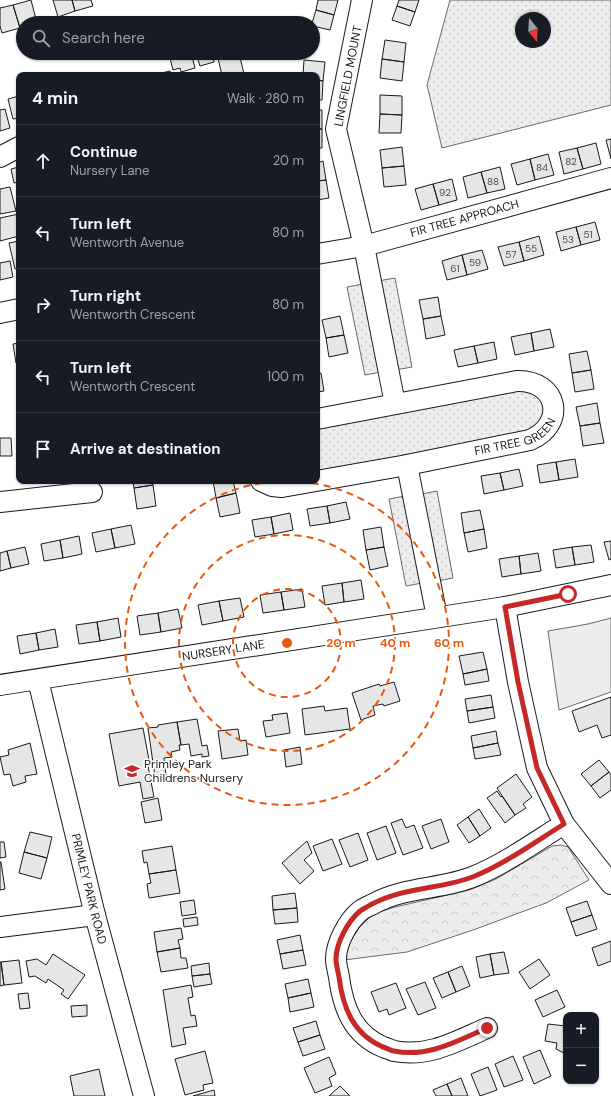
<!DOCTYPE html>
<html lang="en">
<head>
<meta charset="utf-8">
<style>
	:root { --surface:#171b24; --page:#20242c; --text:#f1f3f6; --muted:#9ea1a6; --line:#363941 }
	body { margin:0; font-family:"DM Sans",sans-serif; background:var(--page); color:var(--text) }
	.controls { position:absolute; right:12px; bottom:12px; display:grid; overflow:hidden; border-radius:8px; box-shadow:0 1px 3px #0004 }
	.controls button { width:36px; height:36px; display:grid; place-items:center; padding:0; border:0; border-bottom:1px solid var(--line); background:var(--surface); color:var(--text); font:20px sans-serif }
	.compass { position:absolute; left:515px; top:12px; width:36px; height:36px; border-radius:50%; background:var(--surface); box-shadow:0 1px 3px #0004; rotate:162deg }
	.stop { position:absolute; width:12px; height:12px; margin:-9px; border:3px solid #c62828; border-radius:50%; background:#fff }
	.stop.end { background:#c62828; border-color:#fff; box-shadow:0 1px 4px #0008 }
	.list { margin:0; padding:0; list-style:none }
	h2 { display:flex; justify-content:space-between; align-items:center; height:52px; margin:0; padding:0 16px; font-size:17px }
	h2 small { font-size:13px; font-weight:400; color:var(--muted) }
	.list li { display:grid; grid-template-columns:26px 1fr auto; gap:12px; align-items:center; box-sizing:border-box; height:72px; padding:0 16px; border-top:1px solid var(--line) }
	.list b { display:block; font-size:15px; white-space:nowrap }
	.list p { margin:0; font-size:13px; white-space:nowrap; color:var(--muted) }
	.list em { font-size:13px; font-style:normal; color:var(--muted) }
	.icon { flex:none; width:22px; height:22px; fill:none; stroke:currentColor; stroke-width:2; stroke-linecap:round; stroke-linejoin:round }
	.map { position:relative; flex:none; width:611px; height:1096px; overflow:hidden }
	.search { position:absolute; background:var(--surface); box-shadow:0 1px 3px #0004; left:16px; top:16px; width:304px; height:44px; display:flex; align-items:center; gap:10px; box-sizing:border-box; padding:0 14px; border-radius:22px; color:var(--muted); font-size:15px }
	.panel { position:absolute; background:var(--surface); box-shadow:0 1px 3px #0004; left:16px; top:72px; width:304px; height:412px; border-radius:8px }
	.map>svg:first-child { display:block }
	.grass { fill:url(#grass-dots); stroke:#6a6a6a; fill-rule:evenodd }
	.forest { fill:url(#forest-crowns); stroke:#6a6a6a }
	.pitch { fill:#ededed; stroke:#6a6a6a }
	.building { fill:#e6e6e6; stroke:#1a1a1a }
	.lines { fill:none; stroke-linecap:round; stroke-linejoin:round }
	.minor-casing { stroke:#1a1a1a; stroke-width:22 }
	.minor { stroke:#fff; stroke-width:20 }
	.route { stroke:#c62828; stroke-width:5 }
	.ring { fill:none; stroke:#e8590c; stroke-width:2; stroke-dasharray:7 5 }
	.labels { text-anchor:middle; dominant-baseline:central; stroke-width:3; stroke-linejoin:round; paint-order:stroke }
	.number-label { font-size:10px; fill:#4d4d4d }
	.street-label { font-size:12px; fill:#1a1a1a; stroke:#fff }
	.poi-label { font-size:12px; fill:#1a1a1a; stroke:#fff; text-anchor:start }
	.centre { fill:#e8590c; stroke:#fff; stroke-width:2 }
	.ring-label { font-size:12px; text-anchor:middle; font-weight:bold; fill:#e8590c; stroke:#fff; stroke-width:3; stroke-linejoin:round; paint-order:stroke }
</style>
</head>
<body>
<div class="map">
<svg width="611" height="1096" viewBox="0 0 611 1096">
	<defs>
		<pattern id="grass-dots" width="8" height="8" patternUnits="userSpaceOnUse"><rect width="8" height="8" fill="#ededed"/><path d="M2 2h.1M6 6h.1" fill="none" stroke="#cbcbcb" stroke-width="1.8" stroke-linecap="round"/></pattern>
		<pattern id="forest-crowns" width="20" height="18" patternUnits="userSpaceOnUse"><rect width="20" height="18" fill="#ededed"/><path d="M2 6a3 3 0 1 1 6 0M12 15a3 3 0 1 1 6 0" fill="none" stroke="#cbcbcb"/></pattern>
	</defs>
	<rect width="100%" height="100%" fill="#fff"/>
	<path class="grass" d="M 450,0 L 611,0 L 611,105 L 442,148 L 427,85 ZM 521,18 L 545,18 L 545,42 L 521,42 Z
		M 395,278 L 412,367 L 395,370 L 378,281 Z
		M 363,284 L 381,372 L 365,375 L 347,287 Z
		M 529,389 L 544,403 L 543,418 L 534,429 L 317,474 L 317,427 Z
		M 437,491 L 453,578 L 437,581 L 422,494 Z
		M 405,496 L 422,583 L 406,586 L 389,499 Z"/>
	<path class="forest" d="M 561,845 L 568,847 L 589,880 L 546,903 L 473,930 L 407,952 L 344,960 L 350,942 L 359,928 L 373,914 L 395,907 L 469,890 L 496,879 L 552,846 Z"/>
	<path class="pitch" d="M 611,618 L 611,692 L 559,710 L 548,631 L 588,624 Z"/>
	<path class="building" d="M 31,0 L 37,23 L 23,23 L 23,27 L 20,28 L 13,5 Z
		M 53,0 L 72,0 L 75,11 L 58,17 Z
		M 72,0 L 91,0 L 93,6 L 75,11 Z
		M 318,0 L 338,0 L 334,15 L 316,10 Z
		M 399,0 L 419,0 L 415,12 L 397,6 Z
		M 13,5 L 20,28 L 2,33 L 0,26 L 0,8 Z
		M 397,6 L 415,12 L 410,26 L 392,20 Z
		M 316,10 L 334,15 L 330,30 L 313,26 L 312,23 Z
		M 385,40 L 406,43 L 404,62 L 382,59 Z
		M 191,53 L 195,68 L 181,72 L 180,68 L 173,70 L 169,54 Z
		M 196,53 L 212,53 L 214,62 L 200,66 Z
		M 220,53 L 239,53 L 244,74 L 238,75 L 222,75 L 217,54 Z
		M 382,59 L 404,62 L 402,81 L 380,78 Z
		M 304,60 L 325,62 L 323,81 L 317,80 L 317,75 L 303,75 Z
		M 170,71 L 171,75 L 153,75 Z
		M 317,80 L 323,81 L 322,100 L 317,100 Z
		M 380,95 L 402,96 L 402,115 L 380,114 Z
		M 19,96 L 19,118 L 13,119 L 8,99 Z
		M 5,109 L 10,128 L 0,131 L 0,110 Z
		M 317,110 L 322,110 L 322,129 L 317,129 Z
		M 380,114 L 402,115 L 401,133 L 379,133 Z
		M 317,129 L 322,129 L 322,148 L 317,148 Z
		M 611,139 L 611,159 L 606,140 Z
		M 596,143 L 601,164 L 583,169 L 577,148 Z
		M 402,147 L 404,166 L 382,168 L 380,150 Z
		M 577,148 L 583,169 L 564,174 L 559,152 Z
		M 548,154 L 554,175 L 535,180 L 530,159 Z
		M 530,159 L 535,180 L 517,185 L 511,164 Z
		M 323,161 L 326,180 L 317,181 L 317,163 Z
		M 404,166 L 406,185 L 384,187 L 382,168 Z
		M 19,167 L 19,182 L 14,183 L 11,169 Z
		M 500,167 L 505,189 L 487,193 L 481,172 Z
		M 481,172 L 487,193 L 468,198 L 463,177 Z
		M 452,179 L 457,200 L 439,205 L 433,184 Z
		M 326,180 L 329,198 L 317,200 L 317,181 Z
		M 433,184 L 439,205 L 421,210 L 415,189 Z
		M 10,187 L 16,211 L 0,214 L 0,189 Z
		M 19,214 L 19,236 L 0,241 L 0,218 Z
		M 595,222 L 600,240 L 581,245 L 576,227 Z
		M 576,227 L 581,245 L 561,251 L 556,232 Z
		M 539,236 L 544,255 L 524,261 L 519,242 Z
		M 19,241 L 19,268 L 15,269 L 9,243 Z
		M 519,242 L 524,261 L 504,266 L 498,247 Z
		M 482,250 L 488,269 L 467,275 L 462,255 Z
		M 462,255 L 467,275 L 447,280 L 442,261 Z
		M 10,261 L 13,277 L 0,280 L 0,263 Z
		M 438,297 L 441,316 L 423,319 L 419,300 Z
		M 340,316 L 344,335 L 326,338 L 322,320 Z
		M 441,316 L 445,335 L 426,339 L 423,319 Z
		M 550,329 L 554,347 L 534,351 L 531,333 Z
		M 531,333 L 534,351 L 515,355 L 511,337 Z
		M 344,335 L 348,353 L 329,357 L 326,338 Z
		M 494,342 L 497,359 L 478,363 L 474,346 Z
		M 19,343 L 19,363 L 16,363 L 13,344 Z
		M 474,346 L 478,363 L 458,367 L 454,350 Z
		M 587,351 L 591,370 L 572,373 L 569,354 Z
		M 591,370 L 594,389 L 575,392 L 572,373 Z
		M 321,373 L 324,391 L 317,392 L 317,374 Z
		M 597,403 L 600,423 L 580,426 L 576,407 Z
		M 600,423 L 604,443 L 583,446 L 580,426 Z
		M 0,438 L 11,438 L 12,456 L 0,456 Z
		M 575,459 L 578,477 L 559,480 L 556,462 Z
		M 556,462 L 559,480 L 540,483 L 537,465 Z
		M 519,469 L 523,486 L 504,490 L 500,473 Z
		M 500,473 L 504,490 L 484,494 L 481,476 Z
		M 133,481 L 152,481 L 153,485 L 134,488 Z
		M 213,481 L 233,481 L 236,493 L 216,498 Z
		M 153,485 L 156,506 L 137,509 L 134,488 Z
		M 236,493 L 240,513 L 220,517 L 216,498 Z
		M 346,502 L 350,519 L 330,523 L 327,506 Z
		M 327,506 L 330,523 L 310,526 L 307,509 Z
		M 480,510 L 484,529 L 464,533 L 461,513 Z
		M 290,513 L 293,530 L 274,534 L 271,517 Z
		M 271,517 L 274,534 L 255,537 L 252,520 Z
		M 131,525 L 135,544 L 115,548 L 111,529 Z
		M 381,527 L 384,547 L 366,550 L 363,530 Z
		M 111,529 L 115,548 L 96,552 L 92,533 Z
		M 484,529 L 487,548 L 468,552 L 464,533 Z
		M 79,536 L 82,554 L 63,558 L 60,540 Z
		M 60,540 L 63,558 L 44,561 L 41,544 Z
		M 611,541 L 611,559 L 609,560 L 604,542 Z
		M 591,545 L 594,562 L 575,565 L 572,547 Z
		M 25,547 L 29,564 L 11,568 L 7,551 Z
		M 384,547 L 388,566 L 370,570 L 366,550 Z
		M 572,547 L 575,565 L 556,568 L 553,550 Z
		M 7,551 L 11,568 L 0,571 L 0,553 Z
		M 538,553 L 541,571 L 521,574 L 519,556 Z
		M 519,556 L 521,574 L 502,577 L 499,559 Z
		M 361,580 L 364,599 L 344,602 L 342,583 Z
		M 342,583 L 344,602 L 325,605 L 322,586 Z
		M 302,589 L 305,607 L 284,610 L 281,592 Z
		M 281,592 L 284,610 L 263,613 L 260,595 Z
		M 240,598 L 244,617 L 223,621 L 219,601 Z
		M 219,601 L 223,621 L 202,625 L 198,605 Z
		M 178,609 L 182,628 L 161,632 L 158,613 Z
		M 158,613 L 161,632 L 140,635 L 137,616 Z
		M 118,618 L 121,637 L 100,641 L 97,622 Z
		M 97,622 L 100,641 L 79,644 L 76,625 Z
		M 55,629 L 58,647 L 39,650 L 36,633 Z
		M 36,633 L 39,650 L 20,654 L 17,636 Z
		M 483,652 L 487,669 L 463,674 L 459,656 Z
		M 487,669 L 489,681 L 465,685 L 463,674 Z
		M 394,682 L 400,701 L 384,706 L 383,704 L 373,706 L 375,715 L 361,720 L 352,693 L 379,684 L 380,686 Z
		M 491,695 L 493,707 L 467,711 L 465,699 Z
		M 611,697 L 611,735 L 602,738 L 597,725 L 579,732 L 572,711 Z
		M 324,706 L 325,711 L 347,708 L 350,729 L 305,735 L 302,709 Z
		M 493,707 L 495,718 L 469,723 L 467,711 Z
		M 287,713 L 290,733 L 266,737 L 263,721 L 273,720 L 272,715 Z
		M 197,719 L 202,746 L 207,745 L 209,756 L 202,757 L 202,754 L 191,756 L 189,744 L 181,745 L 177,722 Z
		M 177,722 L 181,745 L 179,745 L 180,750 L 171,752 L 172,757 L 164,758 L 166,776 L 155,777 L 148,728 L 158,727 L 158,725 Z
		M 143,728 L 149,760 L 147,761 L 154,797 L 143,799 L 140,782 L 119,786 L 109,734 Z
		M 238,729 L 240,741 L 246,740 L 248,755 L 222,759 L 218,731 Z
		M 496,731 L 498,743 L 473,748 L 471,736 Z
		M 30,743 L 37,774 L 25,776 L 26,782 L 13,786 L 10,774 L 4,775 L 0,757 L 9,755 L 8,750 Z
		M 498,743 L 501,755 L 475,759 L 473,748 Z
		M 300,747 L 302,764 L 286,767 L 284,750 Z
		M 599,760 L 609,772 L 591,786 L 581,774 Z
		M 609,772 L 611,775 L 611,790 L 600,798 L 591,786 Z
		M 516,774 L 532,797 L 523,804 L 526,808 L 515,815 L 497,788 Z
		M 497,791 L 501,797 L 502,796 L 515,815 L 505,823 L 487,798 Z
		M 158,798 L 162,820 L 145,823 L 141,802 Z
		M 479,809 L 491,828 L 480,836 L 468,817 Z
		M 468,817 L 480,836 L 469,843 L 457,825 Z
		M 402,819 L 406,828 L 414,825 L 423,848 L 403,855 L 391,823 Z
		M 441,819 L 449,842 L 431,849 L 422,826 Z
		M 386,826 L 396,853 L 377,860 L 367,833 Z
		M 30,832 L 52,837 L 47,858 L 24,852 Z
		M 358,833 L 368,860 L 350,867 L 339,840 Z
		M 332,839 L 342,864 L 323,871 L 313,846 Z
		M 307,841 L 312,853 L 304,860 L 314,871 L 300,884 L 282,863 Z
		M 0,842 L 4,842 L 6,857 L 0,858 Z
		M 172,846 L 176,870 L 149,874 L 147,862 L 144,863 L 142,851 Z
		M 24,852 L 47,858 L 41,879 L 19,873 Z
		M 0,862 L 1,862 L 5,889 L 0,890 Z
		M 176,870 L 180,893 L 149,898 L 147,884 L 151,883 L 149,874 Z
		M 295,893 L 297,908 L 273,910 L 272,896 Z
		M 194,900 L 196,914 L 182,916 L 180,902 Z
		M 587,901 L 592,915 L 571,922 L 566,908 Z
		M 297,908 L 298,922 L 275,924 L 273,910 Z
		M 592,915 L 597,929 L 576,936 L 571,922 Z
		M 197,917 L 198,925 L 184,927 L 183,919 Z
		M 181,928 L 183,939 L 178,940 L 180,948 L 157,952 L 154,932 Z
		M 300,935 L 303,950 L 280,954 L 277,940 Z
		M 611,941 L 611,961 L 598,966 L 592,948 Z
		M 180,948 L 181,958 L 186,958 L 188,968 L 161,972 L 157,952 Z
		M 303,950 L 306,965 L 283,969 L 280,954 Z
		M 504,952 L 509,973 L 494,975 L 490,954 Z
		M 53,954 L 85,975 L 68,999 L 61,994 L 64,990 L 48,979 L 46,983 L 35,976 L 29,977 L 26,961 L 37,959 L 46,965 Z
		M 490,954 L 494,975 L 480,978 L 476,957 Z
		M 539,959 L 550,975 L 530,989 L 519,972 Z
		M 19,960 L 22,983 L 4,985 L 1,962 Z
		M 0,962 L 1,962 L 4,985 L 0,986 Z
		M 209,963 L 210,974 L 192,976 L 191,966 Z
		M 462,966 L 470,986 L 456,992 L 448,972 Z
		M 448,972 L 456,992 L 442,998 L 433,978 Z
		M 210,974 L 212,984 L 194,987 L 192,976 Z
		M 308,979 L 311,993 L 288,998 L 285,984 Z
		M 425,982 L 436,1008 L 418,1015 L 406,989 Z
		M 396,983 L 406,1008 L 389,1015 L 387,1009 L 379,1012 L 371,992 Z
		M 191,985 L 193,997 L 188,998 L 191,1016 L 195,1015 L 197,1026 L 183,1028 L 186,1044 L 172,1047 L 163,990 Z
		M 557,990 L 565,1007 L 543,1017 L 535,1000 Z
		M 28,993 L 30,1008 L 20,1009 L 18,994 Z
		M 311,993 L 314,1007 L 290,1012 L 288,998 Z
		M 87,1005 L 87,1016 L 72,1017 L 71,1006 Z
		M 316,1021 L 320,1035 L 298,1042 L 293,1028 Z
		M 548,1024 L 566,1026 L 566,1054 L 556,1049 L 557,1043 L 545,1041 Z
		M 320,1035 L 325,1049 L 303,1056 L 298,1042 Z
		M 540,1050 L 551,1076 L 534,1084 L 523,1057 Z
		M 205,1051 L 213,1083 L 203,1085 L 204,1090 L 185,1095 L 175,1059 Z
		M 513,1056 L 523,1080 L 504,1087 L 495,1064 Z
		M 329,1057 L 336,1074 L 329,1078 L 332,1086 L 315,1093 L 304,1068 Z
		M 488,1067 L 497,1090 L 480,1096 L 471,1074 Z
		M 99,1069 L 105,1096 L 74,1096 L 70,1076 Z
		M 461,1078 L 468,1096 L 452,1096 L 447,1084 Z
		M 447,1084 L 452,1096 L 436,1096 L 433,1090 Z
		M 340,1086 L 350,1096 L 329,1096 Z
		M 214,1090 L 215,1096 L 193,1096 Z"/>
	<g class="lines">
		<g class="minor-casing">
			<g id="minor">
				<path d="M 362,0 L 336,129 L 364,246 L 395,404"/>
				<path d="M 0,157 L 19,147"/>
				<path id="s1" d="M 317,254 L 364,246 L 611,178"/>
				<path d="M 0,313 L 19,309"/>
				<path d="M 407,465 L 437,617"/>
				<path id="s2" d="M 261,481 L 272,486 L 282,487 L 407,465 L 530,440 C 567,424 558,380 517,381 L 317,419"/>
				<path d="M 0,502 L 92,492"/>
				<path d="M 505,607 L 518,682 L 537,768 L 564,824 L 611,884"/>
				<path id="s3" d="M 38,680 L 95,915 L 144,1096"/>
				<path id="s4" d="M 0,685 L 505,607 L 611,585"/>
				<path d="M 0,927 L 95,915"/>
				<path d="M 487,1028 C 457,1041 428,1058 394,1051 C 391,1050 387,1048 383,1047 C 353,1034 343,1008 339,977 C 338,971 336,965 336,959 C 336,943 348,921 360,911 C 364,908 369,906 373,904 C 405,886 442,890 475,876 C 506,863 535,842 564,824"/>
			</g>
		</g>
		<use href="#minor" class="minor"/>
	</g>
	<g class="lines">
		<path class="route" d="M 487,1028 C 457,1041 428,1058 394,1051 C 391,1051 387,1048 383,1047 C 353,1034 343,1008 339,977 C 338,971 336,965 336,959 C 336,943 348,921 360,911 C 363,909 367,907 370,905 C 405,886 441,890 475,876 C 506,863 535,842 564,824 L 537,768 L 518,682 L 505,607 L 568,594"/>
	</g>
	<g class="ring">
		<circle cx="287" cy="643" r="54"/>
		<circle cx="287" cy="643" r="108"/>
		<path d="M288 481A162 162 0 1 1 286 481"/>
	</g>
	<defs>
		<g id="school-bare" transform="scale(1.2)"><path d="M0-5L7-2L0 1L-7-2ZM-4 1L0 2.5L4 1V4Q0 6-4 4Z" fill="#c62828" stroke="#fff" stroke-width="2.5" paint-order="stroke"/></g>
	</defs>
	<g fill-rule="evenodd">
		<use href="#school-bare" x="132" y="771"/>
	</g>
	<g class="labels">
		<g class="number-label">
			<text x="571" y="161">82</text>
			<text x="542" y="167">84</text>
			<text x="493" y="181">88</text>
			<text x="445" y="192">92</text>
			<text x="588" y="234">51</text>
			<text x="568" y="239">53</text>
			<text x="531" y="248">55</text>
			<text x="511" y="254">57</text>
			<text x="475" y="262">59</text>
			<text x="455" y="268">61</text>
		</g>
		<g class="street-label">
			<text transform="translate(348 76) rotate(-79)">LINGFIELD MOUNT</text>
			<text stroke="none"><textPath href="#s1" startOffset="152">FIR TREE APPROACH</textPath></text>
			<text stroke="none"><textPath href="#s2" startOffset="262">FIR TREE GREEN</textPath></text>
			<text stroke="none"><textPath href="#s4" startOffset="226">NURSERY LANE</textPath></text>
			<text stroke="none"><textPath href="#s3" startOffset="215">PRIMLEY PARK ROAD</textPath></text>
		</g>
		<g class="poi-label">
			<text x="144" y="764">Primley Park<tspan x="144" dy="14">Childrens Nursery</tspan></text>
		</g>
	</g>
	<circle cx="287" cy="643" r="6" class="centre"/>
	<g class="ring-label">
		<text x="341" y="647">20 m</text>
		<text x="395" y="647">40 m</text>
		<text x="449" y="647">60 m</text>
	</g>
</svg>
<div class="controls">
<button>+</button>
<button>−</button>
</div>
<svg class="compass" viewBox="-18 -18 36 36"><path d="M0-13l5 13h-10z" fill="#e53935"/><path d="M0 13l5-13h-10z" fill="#9ea1a6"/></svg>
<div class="stop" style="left:568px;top:594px"></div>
<div class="stop end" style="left:487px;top:1028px"></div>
<div class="search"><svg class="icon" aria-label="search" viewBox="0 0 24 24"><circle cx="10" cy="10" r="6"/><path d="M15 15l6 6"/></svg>Search here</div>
<section class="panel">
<h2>4 min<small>Walk · 280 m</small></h2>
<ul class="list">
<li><svg class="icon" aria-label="ahead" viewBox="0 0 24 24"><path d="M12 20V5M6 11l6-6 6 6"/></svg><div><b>Continue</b><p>Nursery Lane</p></div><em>20 m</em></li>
<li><svg class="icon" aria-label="left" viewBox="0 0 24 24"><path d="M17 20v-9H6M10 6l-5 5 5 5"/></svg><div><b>Turn left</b><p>Wentworth Avenue</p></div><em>80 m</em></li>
<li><svg class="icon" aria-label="right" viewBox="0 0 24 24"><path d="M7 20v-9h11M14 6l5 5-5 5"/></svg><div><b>Turn right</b><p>Wentworth Crescent</p></div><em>80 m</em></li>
<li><svg class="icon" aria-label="left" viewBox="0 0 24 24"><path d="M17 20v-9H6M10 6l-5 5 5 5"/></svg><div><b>Turn left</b><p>Wentworth Crescent</p></div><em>100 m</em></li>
<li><svg class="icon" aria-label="arrive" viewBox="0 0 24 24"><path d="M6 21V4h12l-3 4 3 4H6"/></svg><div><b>Arrive at destination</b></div></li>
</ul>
</section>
</div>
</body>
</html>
